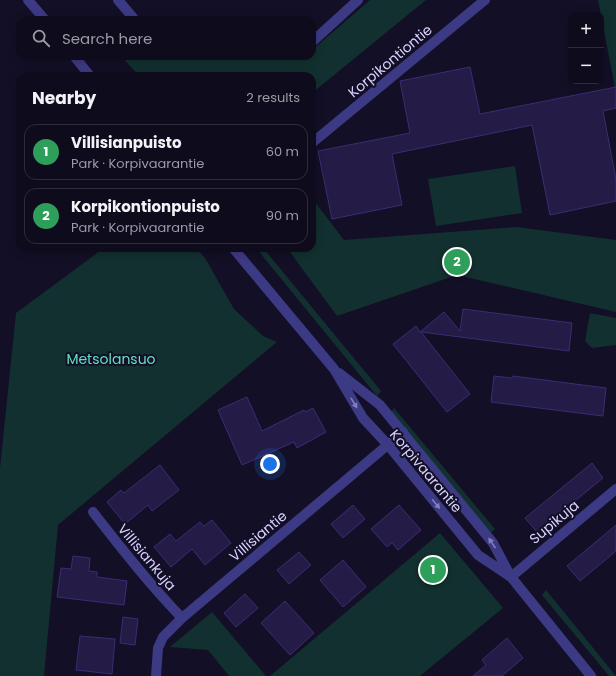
<!DOCTYPE html>
<html lang="en">
<head>
<meta charset="utf-8">
<style>
	:root { --surface:#0e0b1c; --page:#171425; --text:#f1f3f6; --muted:#9b9ba3; --line:#2e2b3b; --accent:#0f766e }
	body { margin:0; font-family:Poppins,sans-serif; background:var(--page); color:var(--text) }
	.controls { position:absolute; right:12px; top:12px; display:grid; overflow:hidden; border-radius:8px; box-shadow:0 2px 10px #0003 }
	.controls button { width:36px; height:36px; display:grid; place-items:center; padding:0; border:0; border-bottom:1px solid var(--line); background:var(--surface); color:var(--text); font:20px sans-serif }
	.you { position:absolute; left:270px; top:464px; width:14px; height:14px; margin:-10px; border:3px solid #fff; border-radius:50%; background:#1a73e8; box-shadow:0 0 0 6px #1a73e833 }
	.badge { display:grid; place-items:center; width:26px; height:26px; border-radius:50%; background:var(--accent); color:#fff; font-size:13px; font-weight:700 }
	.pin { position:absolute; translate:-50% -50%; border:2px solid #fff; box-shadow:0 1px 4px #0006 }
	.list { margin:0; padding:0; list-style:none }
	h2 { display:flex; justify-content:space-between; align-items:center; height:52px; margin:0; padding:0 16px; font-size:17px }
	h2 small { font-size:13px; font-weight:400; color:var(--muted) }
	.list li { display:grid; grid-template-columns:26px 1fr auto; gap:12px; align-items:center; box-sizing:border-box; height:56px; margin:0 8px 8px; padding:0 8px; border:1px solid var(--line); border-radius:12px }
	.list b { display:block; font-size:15px; white-space:nowrap }
	.list p { margin:0; font-size:13px; white-space:nowrap; color:var(--muted) }
	.list em { font-size:13px; font-style:normal; color:var(--muted) }
	.icon { flex:none; width:22px; height:22px; fill:none; stroke:currentColor; stroke-width:2; stroke-linecap:round; stroke-linejoin:round }
	.map { position:relative; flex:none; width:616px; height:676px; overflow:hidden }
	.search { position:absolute; background:var(--surface); box-shadow:0 2px 10px #0003; left:16px; top:16px; width:300px; height:44px; display:flex; align-items:center; gap:10px; box-sizing:border-box; padding:0 14px; border-radius:12px; color:var(--muted); font-size:15px }
	.panel { position:absolute; background:var(--surface); box-shadow:0 2px 10px #0003; left:16px; top:72px; width:300px; height:180px; border-radius:12px }
	.map>svg:first-child { display:block }
	.green { fill:#12302f }
	.building { fill:#241b47; stroke:#3b2d73 }
	.lines { fill:none; stroke-linecap:round; stroke-linejoin:round }
	.minor { stroke:#3d3a85; stroke-width:10 }
	.oneway { fill:#837fbc }
	.labels { text-anchor:middle; dominant-baseline:central; stroke-width:4; stroke-linejoin:round; paint-order:stroke }
	.street-label { font-size:14px; fill:#d9d4ff; stroke:#130f26 }
	.park-label { font-size:14px; fill:#5fe0c0; stroke:#130f26 }
</style>
</head>
<body>
<div class="map">
<svg width="616" height="676" viewBox="0 0 616 676">
	<rect width="100%" height="100%" fill="#130f26"/>
	<path class="green" d="M 370,0 L 426,0 L 312,93 L 312,76 L 139,76 L 121,56 L 286,56 L 302,59 L 305,56 L 312,56 L 312,50 Z
		M 598,0 L 616,0 L 616,93 Z
		M 515,166 L 522,213 L 436,226 L 428,179 Z
		M 312,198 L 344,240 L 516,227 L 616,240 L 616,312 L 457,275 L 337,316 L 287,248 L 312,248 Z
		M 104,248 L 196,248 L 205,258 L 234,309 L 263,336 L 277,342 L 58,525 L 44,676 L 0,676 L 0,468 L 16,313 Z
		M 264,249 L 381,391 L 377,396 L 260,253 Z
		M 590,313 L 616,318 L 616,345 L 592,348 L 585,341 Z
		M 394,408 L 495,529 L 491,533 L 391,412 Z
		M 440,533 L 503,608 L 420,676 L 270,676 Z
		M 546,590 L 616,676 L 609,676 L 542,595 Z
		M 212,612 L 266,676 L 229,676 L 208,650 L 170,647 Z"/>
	<path class="building" d="M 470,67 L 480,114 L 616,87 L 616,108 L 603,111 L 616,179 L 616,201 L 550,215 L 532,125 L 392,154 L 402,205 L 332,219 L 318,151 L 410,133 L 400,81 Z
		M 463,309 L 572,323 L 569,351 L 421,332 L 470,394 L 447,412 L 393,344 L 416,326 L 420,332 L 444,312 L 460,331 Z
		M 494,376 L 512,378 L 513,376 L 606,388 L 603,416 L 491,402 Z
		M 247,397 L 262,431 L 304,410 L 305,412 L 313,408 L 326,432 L 297,448 L 294,442 L 242,465 L 218,410 Z
		M 592,463 L 603,478 L 537,532 L 525,518 Z
		M 160,465 L 179,490 L 152,511 L 148,505 L 125,524 L 107,502 L 121,490 L 124,493 Z
		M 353,505 L 365,519 L 343,538 L 331,524 Z
		M 399,505 L 421,530 L 398,550 L 392,543 L 387,547 L 371,529 Z
		M 212,520 L 231,543 L 205,565 L 192,549 L 171,567 L 154,547 L 170,534 L 176,541 L 200,522 L 204,526 Z
		M 616,525 L 616,551 L 580,581 L 567,566 Z
		M 299,552 L 311,565 L 289,584 L 277,570 Z
		M 73,556 L 90,558 L 89,571 L 97,572 L 97,577 L 127,581 L 124,605 L 57,597 L 61,568 L 71,569 Z
		M 343,560 L 366,587 L 343,607 L 320,580 Z
		M 245,594 L 258,608 L 236,627 L 224,613 Z
		M 285,601 L 314,633 L 290,655 L 261,623 Z
		M 123,617 L 138,619 L 135,645 L 120,643 Z
		M 80,636 L 115,639 L 112,674 L 76,670 Z
		M 507,638 L 523,658 L 502,676 L 473,676 L 486,665 L 482,660 Z"/>
	<g class="lines">
		<path class="minor" d="M 28,0 L 45,20
			M 118,0 L 135,20
			M 312,42 L 358,0
			M 74,56 L 90,76
			M 312,143 L 485,0
			M 233,248 L 334,369 L 363,418 L 388,445 L 478,555 L 511,577
			M 339,373 L 380,405 L 493,543 L 511,577 L 591,676
			M 93,512 C 121,548 150,585 182,618
			M 511,577 L 616,489
			M 156,676 L 158,648 L 163,637 L 182,618 L 403,432"/>
	</g>
	<defs><path id="oneway-solid" d="M-6-.8H1V-3.2L6.5 0L1 3.2V.8H-6Z"/></defs>
	<g class="oneway">
		<use href="#oneway-solid" transform="translate(354 403) rotate(59)"/>
		<use href="#oneway-solid" transform="translate(436 504) rotate(51)"/>
		<use href="#oneway-solid" transform="translate(492 543) rotate(-124)"/>
	</g>
	<g class="labels">
		<g class="street-label">
			<text transform="translate(390 61) rotate(-40)">Korpikontiontie</text>
			<text transform="translate(426 471) rotate(50)">Korpivaarantie</text>
			<text transform="translate(554 522) rotate(-40)">Supikuja</text>
			<text transform="translate(258 536) rotate(-40)">Villisiantie</text>
			<text transform="translate(147 557) rotate(50)">Villisiankuja</text>
		</g>
		<g class="park-label">
			<text x="111" y="359">Metsolansuo</text>
		</g>
	</g>
</svg>
<div class="controls">
<button>+</button>
<button>−</button>
</div>
<div class="you"></div>
<div class="pin badge" style="left:433px;top:570px;background:#2e9e5b">1</div>
<div class="pin badge" style="left:457px;top:262px;background:#2e9e5b">2</div>
<div class="search"><svg class="icon" aria-label="search" viewBox="0 0 24 24"><circle cx="10" cy="10" r="6"/><path d="M15 15l6 6"/></svg>Search here</div>
<section class="panel">
<h2>Nearby<small>2 results</small></h2>
<ul class="list">
<li><span class="badge" style="background:#2e9e5b">1</span><div><b>Villisianpuisto</b><p>Park · Korpivaarantie</p></div><em>60 m</em></li>
<li><span class="badge" style="background:#2e9e5b">2</span><div><b>Korpikontionpuisto</b><p>Park · Korpivaarantie</p></div><em>90 m</em></li>
</ul>
</section>
</div>
</body>
</html>
